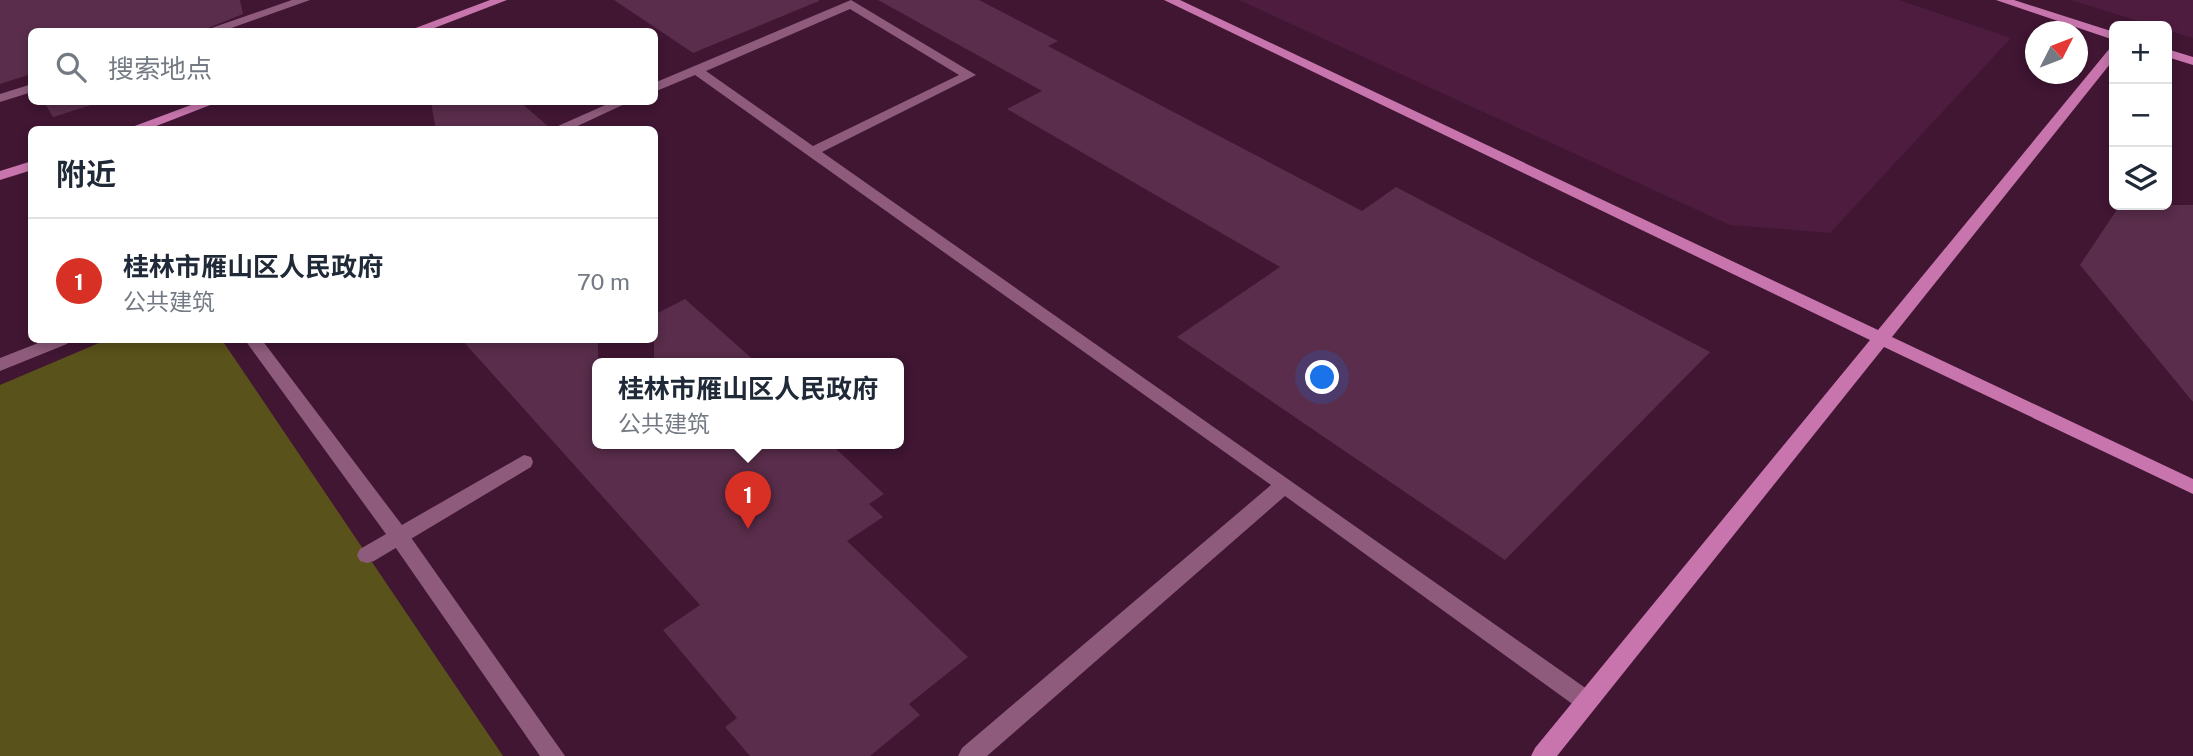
<!DOCTYPE html>
<html lang="zh">
<head>
<meta charset="utf-8">
<style>
	:root { --surface:#fff; --page:#f2f2f3; --text:#1f2937; --muted:#747a83; --line:#e0e1e3; --accent:#d93025 }
	body { margin:0; font-family:"Public Sans","Noto Sans SC",sans-serif; background:var(--page); color:var(--text) }
	.controls { position:absolute; right:21px; top:21px; display:grid; overflow:hidden; border-radius:10px; box-shadow:0 4px 10px #0003 }
	.controls button { width:63px; height:63px; display:grid; place-items:center; padding:0; border:0; border-bottom:2px solid var(--line); background:var(--surface); color:var(--text); font:35px sans-serif }
	.compass { position:absolute; left:2025px; top:21px; width:63px; height:63px; border-radius:50%; background:var(--surface); box-shadow:0 4px 10px #0003; rotate:48deg }
	.you { position:absolute; left:1323px; top:378px; width:24px; height:24px; margin:-18px; border:5px solid #fff; border-radius:50%; background:#1a73e8; box-shadow:0 0 0 10px #1a73e833 }
	.badge { display:grid; place-items:center; width:46px; height:46px; border-radius:50%; background:var(--accent); color:#fff; font-size:23px; font-weight:700 }
	.pin { position:absolute; translate:-50% -58px; filter:drop-shadow(0 2px 4px #0008) }
	.pin::after { content:''; position:absolute; top:37px; width:24px; height:21px; background:inherit; clip-path:polygon(0 0,100% 0,50% 100%) }
	.popup { position:absolute; left:592px; top:358px; width:312px; height:91px; box-sizing:border-box; display:grid; place-content:center; border-radius:10px; background:var(--surface); filter:drop-shadow(0 2px 5px #0005); font-size:23px; white-space:nowrap; color:var(--muted) }
	.popup b { font-size:26px; color:var(--text) }
	.popup::after { content:''; position:absolute; left:50%; top:100%; margin-left:-14px; border:14px solid transparent; border-top-color:var(--surface) }
	.list { margin:0; padding:0; list-style:none }
	h2 { display:flex; justify-content:space-between; align-items:center; height:91px; margin:0; padding:0 28px; font-size:30px }
	h2 small { font-size:23px; font-weight:400; color:var(--muted) }
	.list li { display:grid; grid-template-columns:46px 1fr auto; gap:21px; align-items:center; box-sizing:border-box; height:126px; padding:0 28px; border-top:2px solid var(--line) }
	.list b { display:block; font-size:26px; white-space:nowrap }
	.list p { margin:0; font-size:23px; white-space:nowrap; color:var(--muted) }
	.list em { font-size:23px; font-style:normal; color:var(--muted) }
	.icon { flex:none; width:38px; height:38px; fill:none; stroke:currentColor; stroke-width:2; stroke-linecap:round; stroke-linejoin:round }
	.map { position:relative; flex:none; width:2193px; height:756px; overflow:hidden }
	.search { position:absolute; background:var(--surface); box-shadow:0 4px 10px #0003; left:28px; top:28px; width:630px; height:77px; display:flex; align-items:center; gap:18px; box-sizing:border-box; padding:0 24px; border-radius:10px; color:var(--muted); font-size:26px }
	.panel { position:absolute; background:var(--surface); box-shadow:0 4px 10px #0003; left:28px; top:126px; width:630px; height:217px; border-radius:10px }
	.map>svg:first-child { display:block }
	.built { fill:#4e1c3f }
	.green { fill:#5a521b }
	.building { fill:#592d4b }
	.lines { fill:none; stroke-linecap:round; stroke-linejoin:round }
	.lane { fill:#8e5b7c; fill-rule:evenodd }
	.street { fill:#8e5b7c; fill-rule:evenodd }
	.secondary { fill:#c775ac; fill-rule:evenodd }
</style>
</head>
<body>
<div class="map">
<svg width="2193" height="756" viewBox="0 0 2193 756">
	<rect width="100%" height="100%" fill="#401633"/>
	<path class="built" d="M 1239,0 L 1899,0 L 2011,38 L 1830,233 L 1730,225 Z
		M 2070,0 L 2193,0 L 2193,38 L 2167,30 L 2167,26 L 2155,26 Z"/>
	<path class="green" d="M 106,340 L 222,340 L 503,756 L 0,756 L 0,385 Z"/>
	<path class="building" d="M 0,0 L 240,0 L 243,14 L 198,32 L 32,32 L 32,82 L 28,75 L 0,84 Z
		M 614,0 L 819,0 L 819,1 L 693,53 Z
		M 878,0 L 979,0 L 1058,41 L 1048,46 L 1362,211 L 1396,187 L 1710,352 L 1505,560 L 1177,337 L 1280,267 L 1007,109 L 1042,91 Z
		M 44,102 L 101,102 L 53,117 Z
		M 431,102 L 520,102 L 549,127 L 546,130 L 436,130 Z
		M 2120,205 L 2193,205 L 2193,402 L 2080,265 Z
		M 685,299 L 757,363 L 654,363 L 654,315 Z
		M 462,340 L 598,340 L 598,443 L 830,443 L 884,494 L 869,504 L 883,517 L 847,541 L 968,657 L 909,704 L 920,715 L 870,756 L 750,756 L 725,727 L 737,718 L 663,630 L 700,605 Z"/>
	<g class="lines">
		<path class="lane" d="M 292,0 L 310,0 L 220,32 L 200,32 Z
			M 851,0 L 976,75 L 822,152 L 1594,694 L 1597,701 L 1594,708 L 1586,711 L 1578,708 L 1285,496 L 987,756 L 958,756 L 962,748 L 1271,485 L 695,75 L 654,92 L 654,83 ZM 850,9 L 959,75 L 813,146 L 706,71 Z
			M 32,84 L 32,92 L 0,102 L 0,94 Z
			M 612,102 L 629,102 L 569,130 L 549,130 Z
			M 46,340 L 69,340 L 67,344 L 0,371 L 0,358 Z
			M 524,455 L 531,457 L 533,462 L 531,467 L 374,561 L 367,563 L 360,561 L 357,555 L 360,549 Z"/>
		<path class="street" d="M 245,340 L 262,340 L 405,529 L 565,756 L 540,756 L 391,541 Z"/>
		<path class="secondary" d="M 490,0 L 507,0 L 424,32 L 405,32 Z
			M 1164,0 L 1180,0 L 1878,330 L 2110,48 L 2114,47 L 2114,59 L 1892,337 L 2193,479 L 2193,494 L 1884,347 L 1557,756 L 1531,756 L 1535,748 L 1870,340 Z
			M 1996,0 L 2014,0 L 2114,32 L 2114,40 Z
			M 2167,49 L 2193,57 L 2193,65 L 2167,57 Z
			M 199,102 L 218,102 L 146,130 L 124,130 Z
			M 32,161 L 32,170 L 0,180 L 0,171 Z"/>
	</g>
</svg>
<div class="controls">
<button>+</button>
<button>−</button>
<button><svg class="icon" aria-label="layers" viewBox="0 0 24 24"><path d="M12 4l9 5-9 5-9-5zM3 14l9 5 9-5"/></svg></button>
</div>
<svg class="compass" viewBox="-18 -18 36 36"><path d="M0-13l5 13h-10z" fill="#e53935"/><path d="M0 13l5-13h-10z" fill="#747a83"/></svg>
<div class="you"></div>
<div class="pin badge" style="left:748px;top:529px">1</div>
<div class="popup"><b>桂林市雁山区人民政府</b>公共建筑</div>
<div class="search"><svg class="icon" aria-label="search" viewBox="0 0 24 24"><circle cx="10" cy="10" r="6"/><path d="M15 15l6 6"/></svg>搜索地点</div>
<section class="panel">
<h2>附近<small></small></h2>
<ul class="list">
<li><span class="badge">1</span><div><b>桂林市雁山区人民政府</b><p>公共建筑</p></div><em>70 m</em></li>
</ul>
</section>
</div>
</body>
</html>
